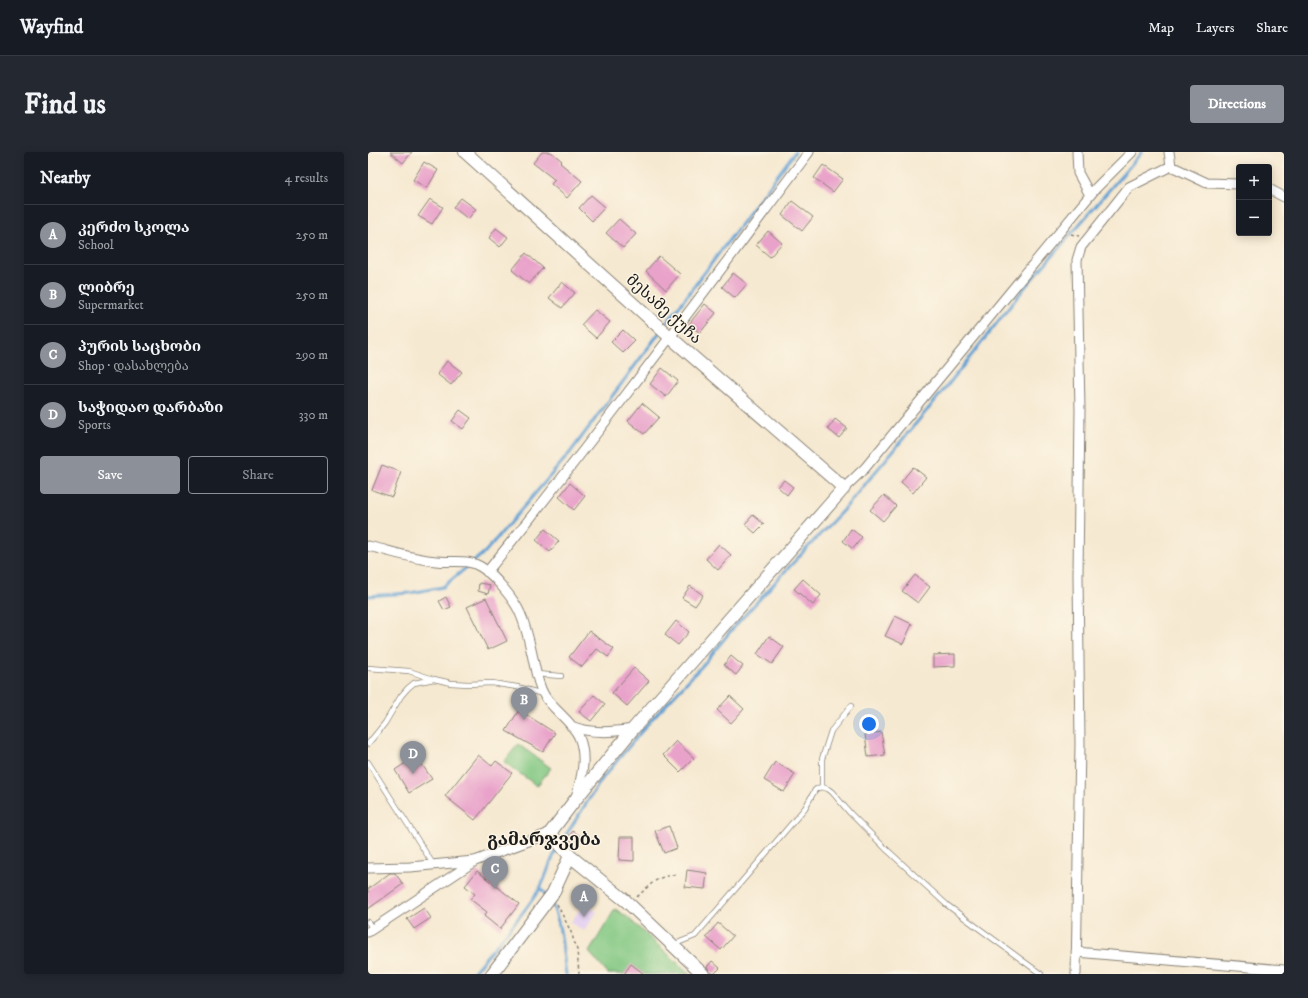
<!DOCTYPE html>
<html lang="en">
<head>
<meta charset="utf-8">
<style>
	:root { --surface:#171b24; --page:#242831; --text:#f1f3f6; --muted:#9ea1a6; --line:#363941; --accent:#8c9099 }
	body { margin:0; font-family:"IM FELL DW Pica","Noto Serif Georgian",serif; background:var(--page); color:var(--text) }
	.controls { position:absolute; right:12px; top:12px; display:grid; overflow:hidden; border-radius:4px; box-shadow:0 2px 10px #0003 }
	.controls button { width:36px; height:36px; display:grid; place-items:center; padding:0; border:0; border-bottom:1px solid var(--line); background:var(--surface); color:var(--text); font:20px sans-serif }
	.you { position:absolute; left:501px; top:572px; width:14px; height:14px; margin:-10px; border:3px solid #fff; border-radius:50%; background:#1a73e8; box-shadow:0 0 0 6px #1a73e833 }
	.badge { display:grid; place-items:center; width:26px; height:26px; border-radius:50%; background:var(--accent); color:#fff; font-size:13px; font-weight:700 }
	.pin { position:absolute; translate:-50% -33px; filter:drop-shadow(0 1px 2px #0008) }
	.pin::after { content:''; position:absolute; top:21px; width:14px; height:12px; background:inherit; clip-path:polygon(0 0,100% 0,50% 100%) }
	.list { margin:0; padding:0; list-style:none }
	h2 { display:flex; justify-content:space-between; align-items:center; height:52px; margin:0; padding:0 16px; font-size:17px }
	h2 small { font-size:13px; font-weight:400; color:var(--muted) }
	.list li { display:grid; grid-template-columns:26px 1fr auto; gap:12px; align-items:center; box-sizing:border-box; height:60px; padding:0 16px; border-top:1px solid var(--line) }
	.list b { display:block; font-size:15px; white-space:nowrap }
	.list p { margin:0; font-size:13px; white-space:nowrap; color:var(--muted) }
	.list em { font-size:13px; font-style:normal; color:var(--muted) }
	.actions { display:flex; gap:8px; padding:12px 16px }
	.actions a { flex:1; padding:9px 0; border:1px solid var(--accent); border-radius:4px; text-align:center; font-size:14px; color:var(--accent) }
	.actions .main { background:var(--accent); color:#fff }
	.map { position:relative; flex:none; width:916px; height:822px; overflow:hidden; border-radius:4px }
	header { display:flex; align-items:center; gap:24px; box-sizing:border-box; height:56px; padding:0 20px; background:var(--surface); border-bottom:1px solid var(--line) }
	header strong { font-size:19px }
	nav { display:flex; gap:22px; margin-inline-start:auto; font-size:14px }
	.intro { display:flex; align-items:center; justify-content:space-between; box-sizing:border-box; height:96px; padding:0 24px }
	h1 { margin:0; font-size:28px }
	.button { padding:10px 18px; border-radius:4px; background:var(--accent); color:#fff; font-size:14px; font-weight:700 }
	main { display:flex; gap:24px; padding:0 24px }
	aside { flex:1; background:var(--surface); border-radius:4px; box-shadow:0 2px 10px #0003 }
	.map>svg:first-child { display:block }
	.built { fill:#e6d3f0 }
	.green { fill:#82c782; stroke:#4f724f }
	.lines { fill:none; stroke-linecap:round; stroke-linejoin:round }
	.stream { stroke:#61a0d3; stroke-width:3 }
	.building { fill:#e9a2ca }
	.lane-casing { stroke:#898276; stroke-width:6 }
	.street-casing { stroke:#898276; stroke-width:11 }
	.secondary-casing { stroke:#898276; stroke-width:14 }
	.path { stroke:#898276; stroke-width:1.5; stroke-dasharray:3 3; stroke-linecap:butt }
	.lane { stroke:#fff; stroke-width:4.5 }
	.street { stroke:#fff; stroke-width:9 }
	.secondary { stroke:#fff; stroke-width:12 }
	.labels { text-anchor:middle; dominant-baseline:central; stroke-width:3; stroke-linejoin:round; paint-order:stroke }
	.street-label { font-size:16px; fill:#1c1c1c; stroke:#fcf5e5 }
	.quarter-label { font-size:18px; font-weight:bold; fill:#1c1c1c; stroke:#fcf5e5 }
</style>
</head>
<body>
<header>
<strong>Wayfind</strong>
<nav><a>Map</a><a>Layers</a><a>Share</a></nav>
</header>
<div class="intro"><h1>Find us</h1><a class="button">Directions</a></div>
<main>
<aside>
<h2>Nearby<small>4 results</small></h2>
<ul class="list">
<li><span class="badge">A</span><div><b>კერძო სკოლა</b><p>School</p></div><em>250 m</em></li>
<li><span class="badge">B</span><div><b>ლიბრე</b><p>Supermarket</p></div><em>250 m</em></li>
<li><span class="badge">C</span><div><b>პურის საცხობი</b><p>Shop · დასახლება</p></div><em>290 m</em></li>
<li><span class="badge">D</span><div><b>საჭიდაო დარბაზი</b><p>Sports</p></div><em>330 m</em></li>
</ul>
<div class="actions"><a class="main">Save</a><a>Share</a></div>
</aside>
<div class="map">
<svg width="916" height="822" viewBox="0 0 916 822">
	<rect width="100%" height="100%" fill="#fcf5e5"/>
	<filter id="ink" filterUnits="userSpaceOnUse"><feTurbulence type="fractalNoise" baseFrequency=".025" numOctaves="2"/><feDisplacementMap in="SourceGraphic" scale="8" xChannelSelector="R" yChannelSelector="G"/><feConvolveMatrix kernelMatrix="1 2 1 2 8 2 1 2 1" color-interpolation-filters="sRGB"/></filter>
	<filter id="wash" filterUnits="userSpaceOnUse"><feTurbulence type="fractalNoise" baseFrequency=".012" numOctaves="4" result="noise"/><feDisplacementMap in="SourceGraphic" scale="16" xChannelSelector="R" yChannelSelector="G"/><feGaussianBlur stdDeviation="0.9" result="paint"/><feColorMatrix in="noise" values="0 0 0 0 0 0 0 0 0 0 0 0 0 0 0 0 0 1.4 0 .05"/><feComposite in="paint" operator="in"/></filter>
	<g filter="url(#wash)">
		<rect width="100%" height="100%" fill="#f6e9d1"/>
		<path class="built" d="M 216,751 L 229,760 L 216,779 L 203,770 Z"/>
		<path class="green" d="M 150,592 L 183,616 L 169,634 L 136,610 Z
			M 247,757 L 258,764 L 322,822 L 276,822 L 263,813 L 256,822 L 240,822 L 221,800 Z"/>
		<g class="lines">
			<path class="stream" d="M 295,176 L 427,0
				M 0,444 L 42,441 L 75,435 L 117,400 L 201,302 L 292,180
				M 194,689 L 234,627 L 282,569 L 335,513 L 366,475 L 422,414 L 478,355 L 576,238 L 658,134 L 774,0
				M 172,736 L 179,744
				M 183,750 C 194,773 194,797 198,822
				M 104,822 C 126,795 152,767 171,738 C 179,725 181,709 190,696"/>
		</g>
		<g id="blocks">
			<path class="building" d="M 22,0 L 44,0 L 35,11 Z
				M 174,0 L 183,0 L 194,9 L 192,11 L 214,29 L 199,46 L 183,32 L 187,28 L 165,11 Z
				M 56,10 L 70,18 L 59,36 L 45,28 Z
				M 455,13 L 475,27 L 465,40 L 446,26 Z
				M 223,43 L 237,55 L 224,69 L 211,56 Z
				M 93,46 L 108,57 L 100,67 L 85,55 Z
				M 62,47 L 75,55 L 64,72 L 50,64 Z
				M 424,49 L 445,65 L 434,79 L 414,63 Z
				M 251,67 L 268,82 L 255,96 L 238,81 Z
				M 128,76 L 140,85 L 132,95 L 121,86 Z
				M 400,79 L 414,91 L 402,105 L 388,93 Z
				M 158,101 L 175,116 L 161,132 L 144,118 Z
				M 291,104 L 312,122 L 298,138 L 278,119 Z
				M 365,121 L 379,132 L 367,146 L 354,135 Z
				M 194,130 L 207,141 L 194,156 L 181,146 Z
				M 337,152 L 348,161 L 332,181 L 321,172 Z
				M 227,158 L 242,170 L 228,186 L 213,173 Z
				M 255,178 L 267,189 L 255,201 L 243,190 Z
				M 79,209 L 94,220 L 83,233 L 69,222 Z
				M 294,216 L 310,229 L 298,245 L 282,232 Z
				M 274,251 L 291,265 L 276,282 L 260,269 Z
				M 92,258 L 103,266 L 95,277 L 84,269 Z
				M 467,267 L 479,276 L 471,286 L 460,277 Z
				M 14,313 L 33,320 L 24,345 L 4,338 Z
				M 545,315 L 558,325 L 545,341 L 533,330 Z
				M 416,328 L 425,335 L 419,343 L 410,335 Z
				M 202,331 L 217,344 L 206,358 L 191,345 Z
				M 516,343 L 528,354 L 515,369 L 502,358 Z
				M 385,363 L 396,372 L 387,381 L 377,372 Z
				M 177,377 L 191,389 L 182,400 L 168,388 Z
				M 483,377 L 494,385 L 485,397 L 475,389 Z
				M 351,392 L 363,403 L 350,418 L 338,407 Z
				M 547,423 L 562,435 L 550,451 L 534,439 Z
				M 435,427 L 453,443 L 445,453 L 426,437 Z
				M 111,431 L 122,433 L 120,442 L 110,439 Z
				M 322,434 L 335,443 L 327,454 L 314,446 Z
				M 78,445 L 83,455 L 76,458 L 71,449 Z
				M 118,446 L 139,489 L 120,498 L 99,455 Z
				M 527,464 L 544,472 L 535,492 L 517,484 Z
				M 308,469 L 321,480 L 310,493 L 297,483 Z
				M 221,479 L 246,497 L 240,505 L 229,497 L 214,515 L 201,505 Z
				M 401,484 L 416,495 L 404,512 L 389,502 Z
				M 587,502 L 587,514 L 565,515 L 565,503 Z
				M 363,504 L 375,514 L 368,523 L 356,513 Z
				M 266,516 L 281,529 L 259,554 L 244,541 Z
				M 226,543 L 237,552 L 223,569 L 211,560 Z
				M 362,544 L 376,557 L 363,571 L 349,558 Z
				M 151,558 L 187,581 L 175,600 L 138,579 Z
				M 513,580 L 517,603 L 500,605 L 497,582 Z
				M 308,589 L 326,606 L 312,620 L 295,603 Z
				M 110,603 L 124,614 L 128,609 L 144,621 L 107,668 L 77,644 Z
				M 48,604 L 64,627 L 41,641 L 27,618 Z
				M 407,610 L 427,622 L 416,640 L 396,628 Z
				M 301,674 L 309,696 L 296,701 L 287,679 Z
				M 205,679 L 212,684 L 206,691 L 199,686 Z
				M 252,685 L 266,685 L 266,709 L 251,708 Z
				M 319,718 L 339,721 L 337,737 L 317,735 Z
				M 109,719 L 151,752 L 132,777 L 116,764 L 119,760 L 102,747 L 107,742 L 97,734 Z
				M 22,721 L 27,721 L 35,732 L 0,757 L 0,737 Z
				M 56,756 L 63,766 L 46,777 L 39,767 Z
				M 350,771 L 365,784 L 353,798 L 338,785 Z
				M 344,809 L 352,816 L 346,822 L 342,820 L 339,815 Z
				M 263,812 L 276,822 L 256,822 Z"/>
		</g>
	</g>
	<g filter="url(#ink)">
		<use href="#blocks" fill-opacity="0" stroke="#898276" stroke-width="1"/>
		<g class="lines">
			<g class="lane-casing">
				<path id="lane" d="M 0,516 L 41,519 L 65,527
					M 168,522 L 193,524
					M 0,592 L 17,571 L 33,544 L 40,536 L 46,531 L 66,527 L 83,531 L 100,532 L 124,531 L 149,535 L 175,542
					M 0,610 L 65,712
					M 454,635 L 454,607 L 463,579 L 483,554
					M 0,770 L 5,777
					M 307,792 L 327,784 L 437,656 L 447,638 L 450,636 L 454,635 L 460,637 L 464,640 L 482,661 L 517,696 L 579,753 L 673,822"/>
			</g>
			<g class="street-casing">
				<path id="street" d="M 709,0 L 710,21 L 722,43
					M 801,0 L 803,14 L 839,31 L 871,32
					M 901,37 L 916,45
					M 476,336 L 497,316 L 728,36 L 764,0
					M 0,394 C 22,399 45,407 68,409 C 83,411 99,406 113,415 C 126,423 146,447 152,461 C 158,474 161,488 164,502 C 167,515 169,531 176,543 C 185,558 204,569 211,585 C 219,605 214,625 208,645
					M 119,420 C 230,283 335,141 441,0
					M 203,574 C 223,582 244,580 265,577
					M 0,716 L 42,715 L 106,709
					M 0,780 L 107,709 L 182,681
					M 708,800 L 916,818
					M 708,822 L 712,592 L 710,423 L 712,258 L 709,108 L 713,95 L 761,35 L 803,14"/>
			</g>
			<g class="secondary-casing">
				<path id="secondary" d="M 97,0 L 302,185 L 476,336 L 265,577 L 207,648 L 182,681 L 202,704 L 258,749 L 335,822
					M 124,822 L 185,741 L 202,704"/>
			</g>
			<path class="path" d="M 703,82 L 711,84
				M 269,745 C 282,733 289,723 309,723
				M 189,752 L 203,780 L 209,798 L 211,822"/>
			<use href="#lane" class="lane"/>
			<use href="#street" class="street"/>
			<use href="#secondary" class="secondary"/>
		</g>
	</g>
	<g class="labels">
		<g class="street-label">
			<text transform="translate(296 157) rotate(42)">მესამე ქუჩა</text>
		</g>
		<g class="quarter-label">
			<text x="176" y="688">გამარჯვება</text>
		</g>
	</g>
</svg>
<div class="controls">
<button>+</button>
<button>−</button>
</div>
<div class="you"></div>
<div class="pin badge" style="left:216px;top:765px">A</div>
<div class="pin badge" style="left:156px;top:568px">B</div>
<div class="pin badge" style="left:127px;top:737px">C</div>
<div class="pin badge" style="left:45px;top:622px">D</div>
</div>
</main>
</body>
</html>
